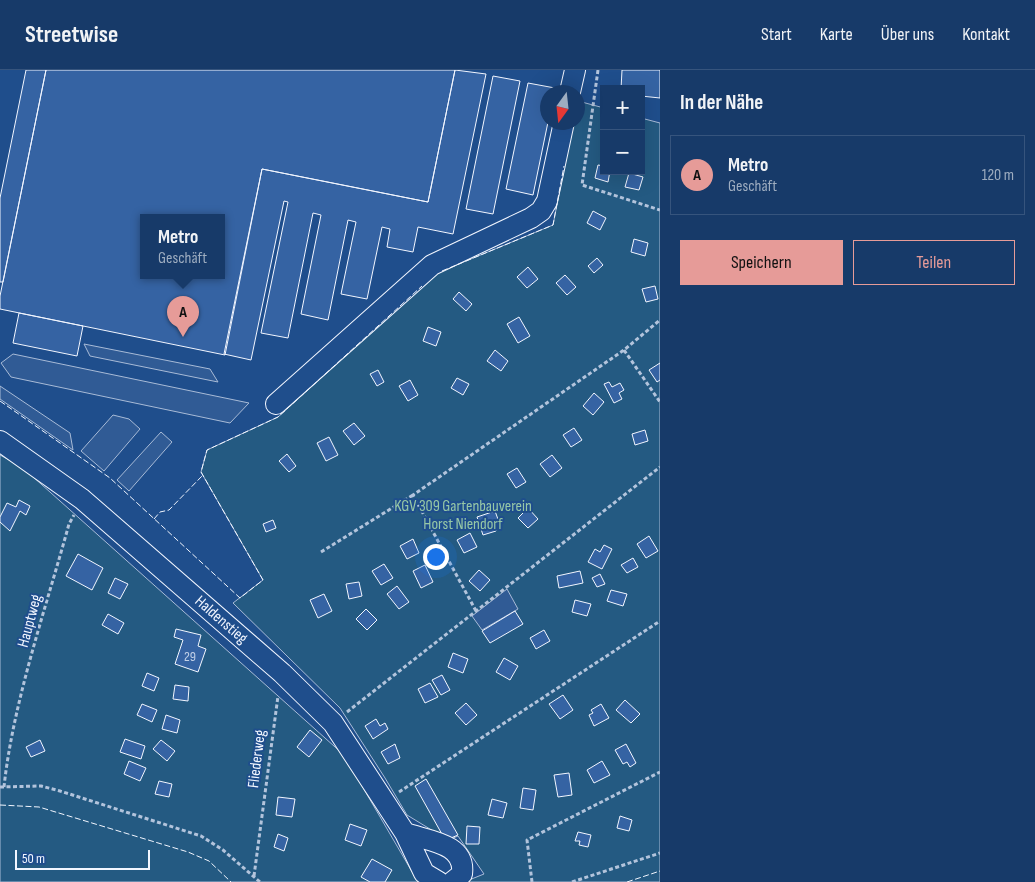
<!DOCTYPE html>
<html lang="de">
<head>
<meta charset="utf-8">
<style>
	:root { --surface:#173a69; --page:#20416f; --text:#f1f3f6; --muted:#9eadc0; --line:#36547d; --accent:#e69b98 }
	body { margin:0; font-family:"Sofia Sans Condensed",sans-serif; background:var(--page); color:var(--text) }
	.controls { position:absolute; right:15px; top:15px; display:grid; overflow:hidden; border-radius:0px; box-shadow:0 5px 20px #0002 }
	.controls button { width:45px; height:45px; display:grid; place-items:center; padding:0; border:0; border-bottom:1px solid var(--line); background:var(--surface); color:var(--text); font:25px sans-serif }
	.compass { position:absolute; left:540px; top:15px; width:45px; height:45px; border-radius:50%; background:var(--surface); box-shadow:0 5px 20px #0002; rotate:195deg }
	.scale { position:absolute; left:15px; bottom:12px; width:135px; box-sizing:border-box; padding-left:5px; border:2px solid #f2f6ff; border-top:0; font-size:14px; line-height:18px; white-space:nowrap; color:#f2f6ff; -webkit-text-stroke:4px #1f4e8c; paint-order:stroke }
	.you { position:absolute; left:435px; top:486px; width:18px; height:18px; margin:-12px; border:4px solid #fff; border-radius:50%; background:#1a73e8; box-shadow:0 0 0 8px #1a73e833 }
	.badge { display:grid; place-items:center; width:32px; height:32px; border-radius:50%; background:var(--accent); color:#111; font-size:16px; font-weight:700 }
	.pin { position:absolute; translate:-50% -41px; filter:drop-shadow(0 1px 2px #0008) }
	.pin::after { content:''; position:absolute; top:26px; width:18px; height:15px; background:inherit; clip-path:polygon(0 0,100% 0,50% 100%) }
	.popup { position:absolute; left:140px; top:144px; width:85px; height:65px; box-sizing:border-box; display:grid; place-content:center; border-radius:0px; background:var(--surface); filter:drop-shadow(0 1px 4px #0005); font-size:16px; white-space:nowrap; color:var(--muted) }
	.popup b { font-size:19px; color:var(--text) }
	.popup::after { content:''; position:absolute; left:50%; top:100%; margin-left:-10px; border:10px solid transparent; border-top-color:var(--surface) }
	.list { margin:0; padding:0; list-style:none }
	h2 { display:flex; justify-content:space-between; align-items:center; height:65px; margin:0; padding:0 20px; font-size:21px }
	h2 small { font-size:16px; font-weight:400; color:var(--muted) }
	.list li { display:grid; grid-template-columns:32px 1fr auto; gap:15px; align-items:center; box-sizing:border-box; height:80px; margin:0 10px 10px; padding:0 10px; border:1px solid var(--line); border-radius:0px }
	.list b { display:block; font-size:19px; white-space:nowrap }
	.list p { margin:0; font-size:16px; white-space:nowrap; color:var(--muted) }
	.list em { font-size:16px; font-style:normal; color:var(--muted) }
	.actions { display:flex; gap:10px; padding:15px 20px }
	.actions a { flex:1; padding:11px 0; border:1px solid var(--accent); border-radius:0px; text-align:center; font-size:18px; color:var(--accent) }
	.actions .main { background:var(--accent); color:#111 }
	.map { position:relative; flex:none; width:660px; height:812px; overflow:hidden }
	header { display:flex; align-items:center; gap:30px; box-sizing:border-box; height:70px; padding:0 25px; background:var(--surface); border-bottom:1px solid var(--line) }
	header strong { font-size:24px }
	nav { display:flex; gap:28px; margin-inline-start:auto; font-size:18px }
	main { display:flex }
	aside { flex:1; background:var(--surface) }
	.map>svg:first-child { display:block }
	.green { fill:#245a82; stroke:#a8bbd7 }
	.parking { fill:#305b95; stroke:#a8bbd7 }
	.building { fill:#3563a3; stroke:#f2f6ff; fill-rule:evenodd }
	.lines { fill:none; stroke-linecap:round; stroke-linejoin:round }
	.minor-casing { stroke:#f2f6ff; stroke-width:22 }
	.path { stroke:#b3c4dc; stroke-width:3; stroke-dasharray:4 2.5; stroke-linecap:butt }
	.minor { stroke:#1f4e8c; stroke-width:20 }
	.fence { stroke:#f2f6ff; stroke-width:1; stroke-dasharray:6 2.5; stroke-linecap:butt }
	.labels { text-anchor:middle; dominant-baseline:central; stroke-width:4; stroke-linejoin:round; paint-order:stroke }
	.number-label { font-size:14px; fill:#c3d1e8 }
	.park-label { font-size:16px; fill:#97c8a6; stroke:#1f4e8c }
	.street-label { font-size:16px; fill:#f2f6ff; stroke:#1f4e8c }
</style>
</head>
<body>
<header>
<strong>Streetwise</strong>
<nav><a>Start</a><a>Karte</a><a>Über uns</a><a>Kontakt</a></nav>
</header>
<main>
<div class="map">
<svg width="660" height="812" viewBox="0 0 660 812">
	<rect width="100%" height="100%" fill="#1f4e8c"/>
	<path class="green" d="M 578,31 L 604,38 L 604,101 L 641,101 L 641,48 L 660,53 L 660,812 L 464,812 L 484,804 L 458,766 L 451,769 L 443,767 L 407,745 L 385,708 L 340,638 L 233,533 L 263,510 L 201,402 L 207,380 L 278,347 L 437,203 L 553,155 L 573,53 L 578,52 Z
		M 0,385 L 22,397 L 344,685 L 418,812 L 0,812 Z"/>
	<path class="parking" d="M 84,274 L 210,299 L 218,312 L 90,286 Z
		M 13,284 L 249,333 L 230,353 L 11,307 L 1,293 Z
		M 0,316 L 70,363 L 73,380 L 0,329 Z
		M 113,345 L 129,349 L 140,359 L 104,401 L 81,381 Z
		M 161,362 L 172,372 L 129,421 L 117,410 Z
		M 507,519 L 518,539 L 482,560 L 472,546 Z"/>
	<path class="building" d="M 26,0 L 46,0 L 3,212 L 0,212 L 0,128 Z
		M 46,0 L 455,0 L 428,132 L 262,99 L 225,285 L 0,239 L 0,226 ZM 144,148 L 222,148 L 222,206 L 144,206 Z
		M 455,0 L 486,4 L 453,164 L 418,157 L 413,182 L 387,177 L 390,159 L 382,157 L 367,229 L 341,224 L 356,152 L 348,150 L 328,250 L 301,244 L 321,145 L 313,143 L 288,268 L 261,263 L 288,132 L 284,131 L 251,290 L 224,284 L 262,99 L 428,132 Z
		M 622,0 L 660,0 L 660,28 L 641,26 L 641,19 L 621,19 Z
		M 493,6 L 520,11 L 493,144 L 466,139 Z
		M 528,13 L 555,18 L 554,22 L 548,22 L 548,52 L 533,125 L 506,119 Z
		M 598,95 L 604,96 L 604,101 L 610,101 L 608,112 L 595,108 Z
		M 629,103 L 643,107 L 639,120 L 625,117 Z
		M 593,141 L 606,148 L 600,160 L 587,153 Z
		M 634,169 L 648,173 L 645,186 L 631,182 Z
		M 597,188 L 603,195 L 594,203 L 588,196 Z
		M 528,197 L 538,209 L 527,218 L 517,207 Z
		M 565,205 L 576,217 L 567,225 L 556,213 Z
		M 655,216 L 658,229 L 646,232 L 642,219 Z
		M 459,222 L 472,234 L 466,241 L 453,229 Z
		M 19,243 L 83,256 L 77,286 L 13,273 Z
		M 519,247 L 530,266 L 518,273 L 507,254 Z
		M 428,257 L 441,262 L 436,276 L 423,271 Z
		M 495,280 L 508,291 L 501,301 L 487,291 Z
		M 660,293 L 660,310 L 657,312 L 649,300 Z
		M 378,300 L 384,312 L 377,316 L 370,304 Z
		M 457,308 L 469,314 L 463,325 L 451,318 Z
		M 410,310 L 418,325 L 408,331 L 399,316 Z
		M 609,312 L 612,317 L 620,313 L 624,320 L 619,323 L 622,329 L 614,333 L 604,314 Z
		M 594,323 L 604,332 L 593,345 L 583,336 Z
		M 354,353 L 365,366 L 354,375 L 343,361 Z
		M 574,358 L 582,370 L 571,377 L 563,365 Z
		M 645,360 L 648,371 L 635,375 L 632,364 Z
		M 329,367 L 338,385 L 326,391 L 317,373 Z
		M 287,384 L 296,396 L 289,402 L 279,391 Z
		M 552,385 L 562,398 L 550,407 L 540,394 Z
		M 517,398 L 526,412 L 516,418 L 507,404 Z
		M 19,430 L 30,436 L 26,445 L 20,441 L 10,461 L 0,452 L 0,447 L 7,433 L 16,437 Z
		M 528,438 L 538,449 L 528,458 L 518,448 Z
		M 495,441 L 499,452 L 493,454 L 496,461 L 483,465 L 477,447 Z
		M 273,450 L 276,458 L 266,462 L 263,454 Z
		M 470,463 L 477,477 L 464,483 L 457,470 Z
		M 649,466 L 658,481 L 646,488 L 637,474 Z
		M 413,469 L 419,483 L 407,489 L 400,476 Z
		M 604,475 L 612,479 L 602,499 L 588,492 L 595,479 L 600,482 Z
		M 78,484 L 103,498 L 92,520 L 66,506 Z
		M 633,488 L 638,497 L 627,503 L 621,495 Z
		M 384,494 L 393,508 L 381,515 L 372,501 Z
		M 425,495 L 433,512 L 421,518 L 413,501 Z
		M 479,500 L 490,510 L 480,521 L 469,511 Z
		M 580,501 L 583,513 L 559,518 L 557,506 Z
		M 600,504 L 605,514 L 597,517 L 592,508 Z
		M 115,508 L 128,514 L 120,529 L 108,523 Z
		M 359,512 L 362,526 L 349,529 L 346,514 Z
		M 397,516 L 409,532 L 399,539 L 387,524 Z
		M 611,520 L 627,524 L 623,536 L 607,531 Z
		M 324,524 L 332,541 L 318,548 L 310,530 Z
		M 575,530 L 591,534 L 587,546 L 572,542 Z
		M 366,539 L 377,550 L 367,560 L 356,549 Z
		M 515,541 L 523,554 L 490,573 L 482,561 Z
		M 108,544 L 124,553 L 118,564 L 102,555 Z
		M 176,559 L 201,565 L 198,576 L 206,579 L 198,602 L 175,594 L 183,570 L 174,567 Z
		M 544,560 L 550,571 L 536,579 L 530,568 Z
		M 453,583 L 468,589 L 463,603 L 448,597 Z
		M 504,588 L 518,596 L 510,610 L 496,602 Z
		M 147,603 L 159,608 L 154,621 L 142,616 Z
		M 442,605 L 450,620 L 441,625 L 432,610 Z
		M 430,613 L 438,627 L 425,633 L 418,619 Z
		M 175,615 L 189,617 L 188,631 L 173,629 Z
		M 563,625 L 573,640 L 560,649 L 549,634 Z
		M 625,630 L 640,644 L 631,653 L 616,640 Z
		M 466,633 L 477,645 L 466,655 L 455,643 Z
		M 142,634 L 157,640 L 152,652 L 137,645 Z
		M 601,634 L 609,648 L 594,656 L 589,645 L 593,643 L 591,640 Z
		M 166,645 L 180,650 L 177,663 L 162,659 Z
		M 376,649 L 380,656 L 385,653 L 388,659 L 373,669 L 365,656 Z
		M 310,660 L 322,670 L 309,687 L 297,677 Z
		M 125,669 L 145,676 L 141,689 L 120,682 Z
		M 40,670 L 45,681 L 31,687 L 26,677 Z
		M 161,670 L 175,681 L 167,691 L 153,679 Z
		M 395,674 L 400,688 L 388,694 L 381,682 Z
		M 626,674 L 636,693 L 630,697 L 627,692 L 623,694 L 615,680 Z
		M 129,691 L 146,698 L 140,711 L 124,704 Z
		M 602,691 L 610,705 L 594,713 L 587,700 Z
		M 569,703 L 572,725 L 558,727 L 554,705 Z
		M 426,709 L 458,765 L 451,768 L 443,766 L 415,716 Z
		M 159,711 L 172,714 L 169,727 L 155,724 Z
		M 523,718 L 536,720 L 533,740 L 520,738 Z
		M 278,727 L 295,729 L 292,747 L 276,745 Z
		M 492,729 L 507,733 L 503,748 L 488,745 Z
		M 620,746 L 632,750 L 629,761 L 617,758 Z
		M 350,754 L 367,760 L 361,776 L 345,770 Z
		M 467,756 L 480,757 L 479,774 L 466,774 Z
		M 578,762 L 591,765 L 588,777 L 579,775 L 580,771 L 575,771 Z
		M 278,764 L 288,768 L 284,781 L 274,777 Z
		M 372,789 L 392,800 L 385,812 L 370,812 L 361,807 Z"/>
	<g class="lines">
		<g class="minor-casing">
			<path id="minor" d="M 570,22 L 575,0
				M 276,334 L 432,195 L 531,148 L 541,141 L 547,131 L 564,52
				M 0,371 L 82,429 L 282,603 L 333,653 L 405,763 L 424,803 L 439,812
				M 405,763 C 428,771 466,773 462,804 L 452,812"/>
		</g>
		<path class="path" d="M 598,0 L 582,115 L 660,140
			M 624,280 L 660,332
			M 321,482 L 413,425
			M 476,541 L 413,425 L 624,280 L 660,250
			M 347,642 L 660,397
			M 0,717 L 41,716 L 60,721 L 201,766 L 223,780 L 260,812
			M 4,717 C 13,632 46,538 69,454 L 74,445
			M 399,722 L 660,551
			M 254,806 L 278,626
			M 532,812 L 527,770 L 660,702
			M 572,812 L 660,783"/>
		<use href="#minor" class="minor"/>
		<path class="fence" d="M 442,201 L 553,155 L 564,96
			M 0,331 L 110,408 L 240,528 L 263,510 L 201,402 L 207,380 L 278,347 L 422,216
			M 154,449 L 160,442 L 169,440 L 203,405
			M 0,735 L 39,737 L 188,782 L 209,791 L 231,812
			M 627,812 L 660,801"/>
	</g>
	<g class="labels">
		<g class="number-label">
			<text x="190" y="586">29</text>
		</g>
		<g class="park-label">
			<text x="463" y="436">KGV 309 Gartenbauverein<tspan x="463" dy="18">Horst Niendorf</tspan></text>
		</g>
		<g class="street-label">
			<text transform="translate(221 550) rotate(41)">Haldenstieg</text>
			<text transform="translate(30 551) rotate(-75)">Hauptweg</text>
			<text transform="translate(257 689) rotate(-83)">Fliederweg</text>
		</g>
	</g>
</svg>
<div class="controls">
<button>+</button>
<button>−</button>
</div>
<svg class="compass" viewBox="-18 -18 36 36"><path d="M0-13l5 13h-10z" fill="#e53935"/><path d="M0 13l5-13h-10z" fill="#9eadc0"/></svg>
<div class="scale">50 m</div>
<div class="you"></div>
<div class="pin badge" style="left:183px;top:267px">A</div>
<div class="popup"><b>Metro</b>Geschäft</div>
</div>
<aside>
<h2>In der Nähe<small></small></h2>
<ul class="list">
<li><span class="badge">A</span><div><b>Metro</b><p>Geschäft</p></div><em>120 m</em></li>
</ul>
<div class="actions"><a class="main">Speichern</a><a>Teilen</a></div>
</aside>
</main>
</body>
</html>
